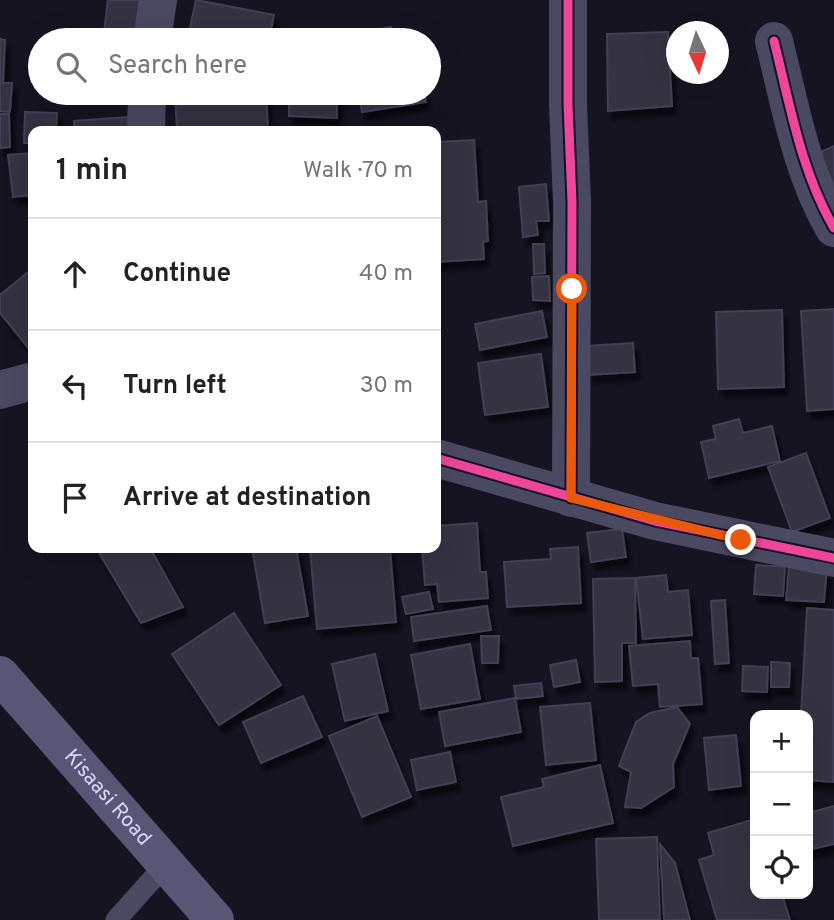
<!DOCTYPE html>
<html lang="en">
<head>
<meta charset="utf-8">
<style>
	:root { --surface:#fff; --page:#f2f2f2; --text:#222; --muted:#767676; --line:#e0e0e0 }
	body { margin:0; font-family:Overpass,sans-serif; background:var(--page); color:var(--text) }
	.controls { position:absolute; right:21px; bottom:21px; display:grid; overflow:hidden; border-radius:14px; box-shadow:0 7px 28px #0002 }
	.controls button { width:63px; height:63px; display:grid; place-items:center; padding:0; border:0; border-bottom:2px solid var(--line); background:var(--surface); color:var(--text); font:35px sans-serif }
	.compass { position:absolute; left:666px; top:21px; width:63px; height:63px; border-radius:50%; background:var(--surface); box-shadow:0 7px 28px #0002; rotate:176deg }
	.stop { position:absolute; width:21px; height:21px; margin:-16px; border:5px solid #ea580c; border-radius:50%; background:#fff }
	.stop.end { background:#ea580c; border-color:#fff; box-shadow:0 2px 7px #0008 }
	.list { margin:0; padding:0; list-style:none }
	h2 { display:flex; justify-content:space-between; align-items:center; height:91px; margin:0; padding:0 28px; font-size:30px }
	h2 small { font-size:23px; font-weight:400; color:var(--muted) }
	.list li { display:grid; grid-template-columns:46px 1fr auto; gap:21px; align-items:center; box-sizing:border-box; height:112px; padding:0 28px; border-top:2px solid var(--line) }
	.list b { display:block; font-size:26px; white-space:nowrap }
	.list em { font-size:23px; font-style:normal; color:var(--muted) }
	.icon { flex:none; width:38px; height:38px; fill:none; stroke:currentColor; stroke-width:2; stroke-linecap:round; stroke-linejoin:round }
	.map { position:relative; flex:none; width:834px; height:920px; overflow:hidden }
	.search { position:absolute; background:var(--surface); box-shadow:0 7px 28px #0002; left:28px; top:28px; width:413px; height:77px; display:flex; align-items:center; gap:18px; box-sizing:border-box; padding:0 24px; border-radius:38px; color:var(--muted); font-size:26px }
	.panel { position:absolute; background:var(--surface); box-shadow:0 7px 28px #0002; left:28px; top:126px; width:413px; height:427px; border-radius:14px }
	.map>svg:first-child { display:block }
	.building { fill:#343243; stroke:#433f54; stroke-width:2; filter:url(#shadow) }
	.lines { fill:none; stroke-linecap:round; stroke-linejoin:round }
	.service { stroke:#4a4962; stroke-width:21 }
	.minor { stroke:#4a4962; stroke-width:38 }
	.secondary { stroke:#575674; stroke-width:38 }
	.cycleway-casing { stroke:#130f26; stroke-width:13 }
	.cycleway { stroke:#ed469a; stroke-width:9 }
	.route { stroke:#ea580c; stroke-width:9 }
	.labels { text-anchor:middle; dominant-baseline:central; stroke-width:5; stroke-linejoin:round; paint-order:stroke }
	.street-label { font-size:21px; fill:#d9d4ff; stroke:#130f26 }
</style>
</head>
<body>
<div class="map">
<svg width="834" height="920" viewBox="0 0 834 920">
	<defs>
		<filter id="shadow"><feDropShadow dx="4.5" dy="8" stdDeviation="2" flood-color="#0009"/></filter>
	</defs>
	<rect width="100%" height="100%" fill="#161421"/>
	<path class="building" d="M 108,0 L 142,0 L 137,40 L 103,40 Z
		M 196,0 L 274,15 L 269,40 L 223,40 L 189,33 Z
		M 391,27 L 393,40 L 351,40 L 350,34 Z
		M 668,32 L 672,106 L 608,111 L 607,34 Z
		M 0,39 L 5,40 L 3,83 L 12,83 L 10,112 L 0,111 Z
		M 175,93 L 266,93 L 268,129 L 177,131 Z
		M 289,93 L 337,94 L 337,118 L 289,116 Z
		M 359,93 L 424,93 L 426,102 L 362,112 Z
		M 25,112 L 57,113 L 56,131 L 33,131 L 33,143 L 24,143 Z
		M 0,114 L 9,114 L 10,147 L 0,148 Z
		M 128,117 L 129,131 L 74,131 L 74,121 Z
		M 474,140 L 478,202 L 486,201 L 488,241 L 483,242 L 484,259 L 436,262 L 436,142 Z
		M 834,146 L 834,200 L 808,158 Z
		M 33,153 L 33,195 L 13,197 L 8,155 Z
		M 546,184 L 549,221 L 536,221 L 538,235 L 523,237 L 519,187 Z
		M 533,244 L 544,244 L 545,273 L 534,274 Z
		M 33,268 L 33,354 L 0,313 L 0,295 Z
		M 549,276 L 550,301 L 533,300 L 532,277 Z
		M 834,309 L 834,409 L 807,411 L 801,311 Z
		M 782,310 L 784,387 L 718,389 L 716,312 Z
		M 542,311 L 547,337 L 480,350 L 475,324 Z
		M 633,343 L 635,372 L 589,375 L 587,346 Z
		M 541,354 L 548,407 L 485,415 L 478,363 Z
		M 739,419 L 743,433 L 772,426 L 780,461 L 709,478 L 701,442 L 716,439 L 713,426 Z
		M 806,453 L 830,518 L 792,532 L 768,467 Z
		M 477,523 L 480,572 L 486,572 L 488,598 L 439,602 L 437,584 L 425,585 L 422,548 L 436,548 L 436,526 Z
		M 622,529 L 626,557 L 591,562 L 587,533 Z
		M 578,547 L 581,603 L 507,607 L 504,562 L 551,559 L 550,549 Z
		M 96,548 L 150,548 L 183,607 L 141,623 Z
		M 252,548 L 296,548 L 308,616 L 265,623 Z
		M 310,548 L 390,548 L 396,622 L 317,629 Z
		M 756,565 L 785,567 L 783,596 L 754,594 Z
		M 789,566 L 827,569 L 824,602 L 786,600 Z
		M 666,575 L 668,592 L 688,590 L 692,635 L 643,639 L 636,578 Z
		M 635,578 L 636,643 L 622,643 L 622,681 L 595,682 L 593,579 Z
		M 429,592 L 433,609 L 406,614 L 402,597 Z
		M 725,600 L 729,663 L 715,664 L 711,601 Z
		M 487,606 L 491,630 L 414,641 L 411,617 Z
		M 807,608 L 834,610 L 833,782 L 808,780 L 808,715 L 801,715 Z
		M 234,613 L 281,685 L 219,725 L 172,654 Z
		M 481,636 L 499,636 L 498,663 L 482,663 Z
		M 690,641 L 691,658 L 698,658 L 702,704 L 660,707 L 658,684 L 633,686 L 629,646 Z
		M 470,644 L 480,699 L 421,709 L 411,655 Z
		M 375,654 L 388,711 L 345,721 L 332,664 Z
		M 576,660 L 580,682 L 554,687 L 550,665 Z
		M 771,662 L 790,663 L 789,687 L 771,687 Z
		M 743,666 L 768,667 L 767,692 L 742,691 Z
		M 541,683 L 543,696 L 516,699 L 514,686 Z
		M 303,696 L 322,737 L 261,763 L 243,722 Z
		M 515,698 L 521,732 L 445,746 L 439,712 Z
		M 590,703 L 596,760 L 546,765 L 540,707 Z
		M 677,707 L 690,724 L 673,764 L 674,787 L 641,808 L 625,807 L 631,772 L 619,766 L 636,722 L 650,713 Z
		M 377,716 L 411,797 L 362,817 L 329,736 Z
		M 736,735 L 741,786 L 709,790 L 704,738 Z
		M 450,752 L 456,782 L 417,790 L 411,760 Z
		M 600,765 L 613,823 L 513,846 L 501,797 L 544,787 L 542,779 Z
		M 834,806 L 834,844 L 808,850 L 808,813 Z
		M 755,819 L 755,894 L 782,894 L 790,920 L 717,920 L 699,860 L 714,855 L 708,833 Z
		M 657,837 L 660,920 L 599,920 L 596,839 Z
		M 660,844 L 675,863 L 690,920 L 664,920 Z"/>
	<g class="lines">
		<path class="service" d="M 116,920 L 166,864"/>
		<path class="minor" d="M 568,0 L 568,104 L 572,202 L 571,498
			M 152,40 L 158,0
			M 774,41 C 790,105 801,171 834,228
			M 146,131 L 147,93
			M 0,390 L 33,381
			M 436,458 L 655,521 L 834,558"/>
		<path class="secondary" id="s1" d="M 0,675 L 215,920"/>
		<g class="cycleway-casing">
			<path id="cycleway" d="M 568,0 L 568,104 L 572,202 L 571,498
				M 774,41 C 790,105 801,171 834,228
				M 436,458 L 655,521 L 834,558"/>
		</g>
		<use href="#cycleway" class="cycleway"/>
	</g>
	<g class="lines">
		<path class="route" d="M 572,289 L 571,498 L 741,540"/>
	</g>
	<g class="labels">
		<g class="street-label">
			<text stroke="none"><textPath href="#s1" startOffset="163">Kisaasi Road</textPath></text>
		</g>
	</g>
</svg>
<div class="controls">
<button>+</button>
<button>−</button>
<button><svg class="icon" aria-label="locate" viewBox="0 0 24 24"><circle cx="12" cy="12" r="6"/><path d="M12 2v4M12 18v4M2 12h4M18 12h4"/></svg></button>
</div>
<svg class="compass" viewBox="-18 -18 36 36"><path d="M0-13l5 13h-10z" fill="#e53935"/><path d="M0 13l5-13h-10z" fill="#767676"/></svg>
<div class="stop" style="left:572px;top:289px"></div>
<div class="stop end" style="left:741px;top:540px"></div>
<div class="search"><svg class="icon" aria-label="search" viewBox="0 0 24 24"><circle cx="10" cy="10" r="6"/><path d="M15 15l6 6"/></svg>Search here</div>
<section class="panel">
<h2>1 min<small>Walk · 70 m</small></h2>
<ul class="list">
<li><svg class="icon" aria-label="ahead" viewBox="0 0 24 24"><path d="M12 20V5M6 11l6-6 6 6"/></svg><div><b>Continue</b></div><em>40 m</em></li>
<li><svg class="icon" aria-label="left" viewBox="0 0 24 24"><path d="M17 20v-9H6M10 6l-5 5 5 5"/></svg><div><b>Turn left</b></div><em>30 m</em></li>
<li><svg class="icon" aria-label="arrive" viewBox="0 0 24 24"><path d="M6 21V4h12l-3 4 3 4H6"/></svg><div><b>Arrive at destination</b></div></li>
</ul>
</section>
</div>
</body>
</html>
